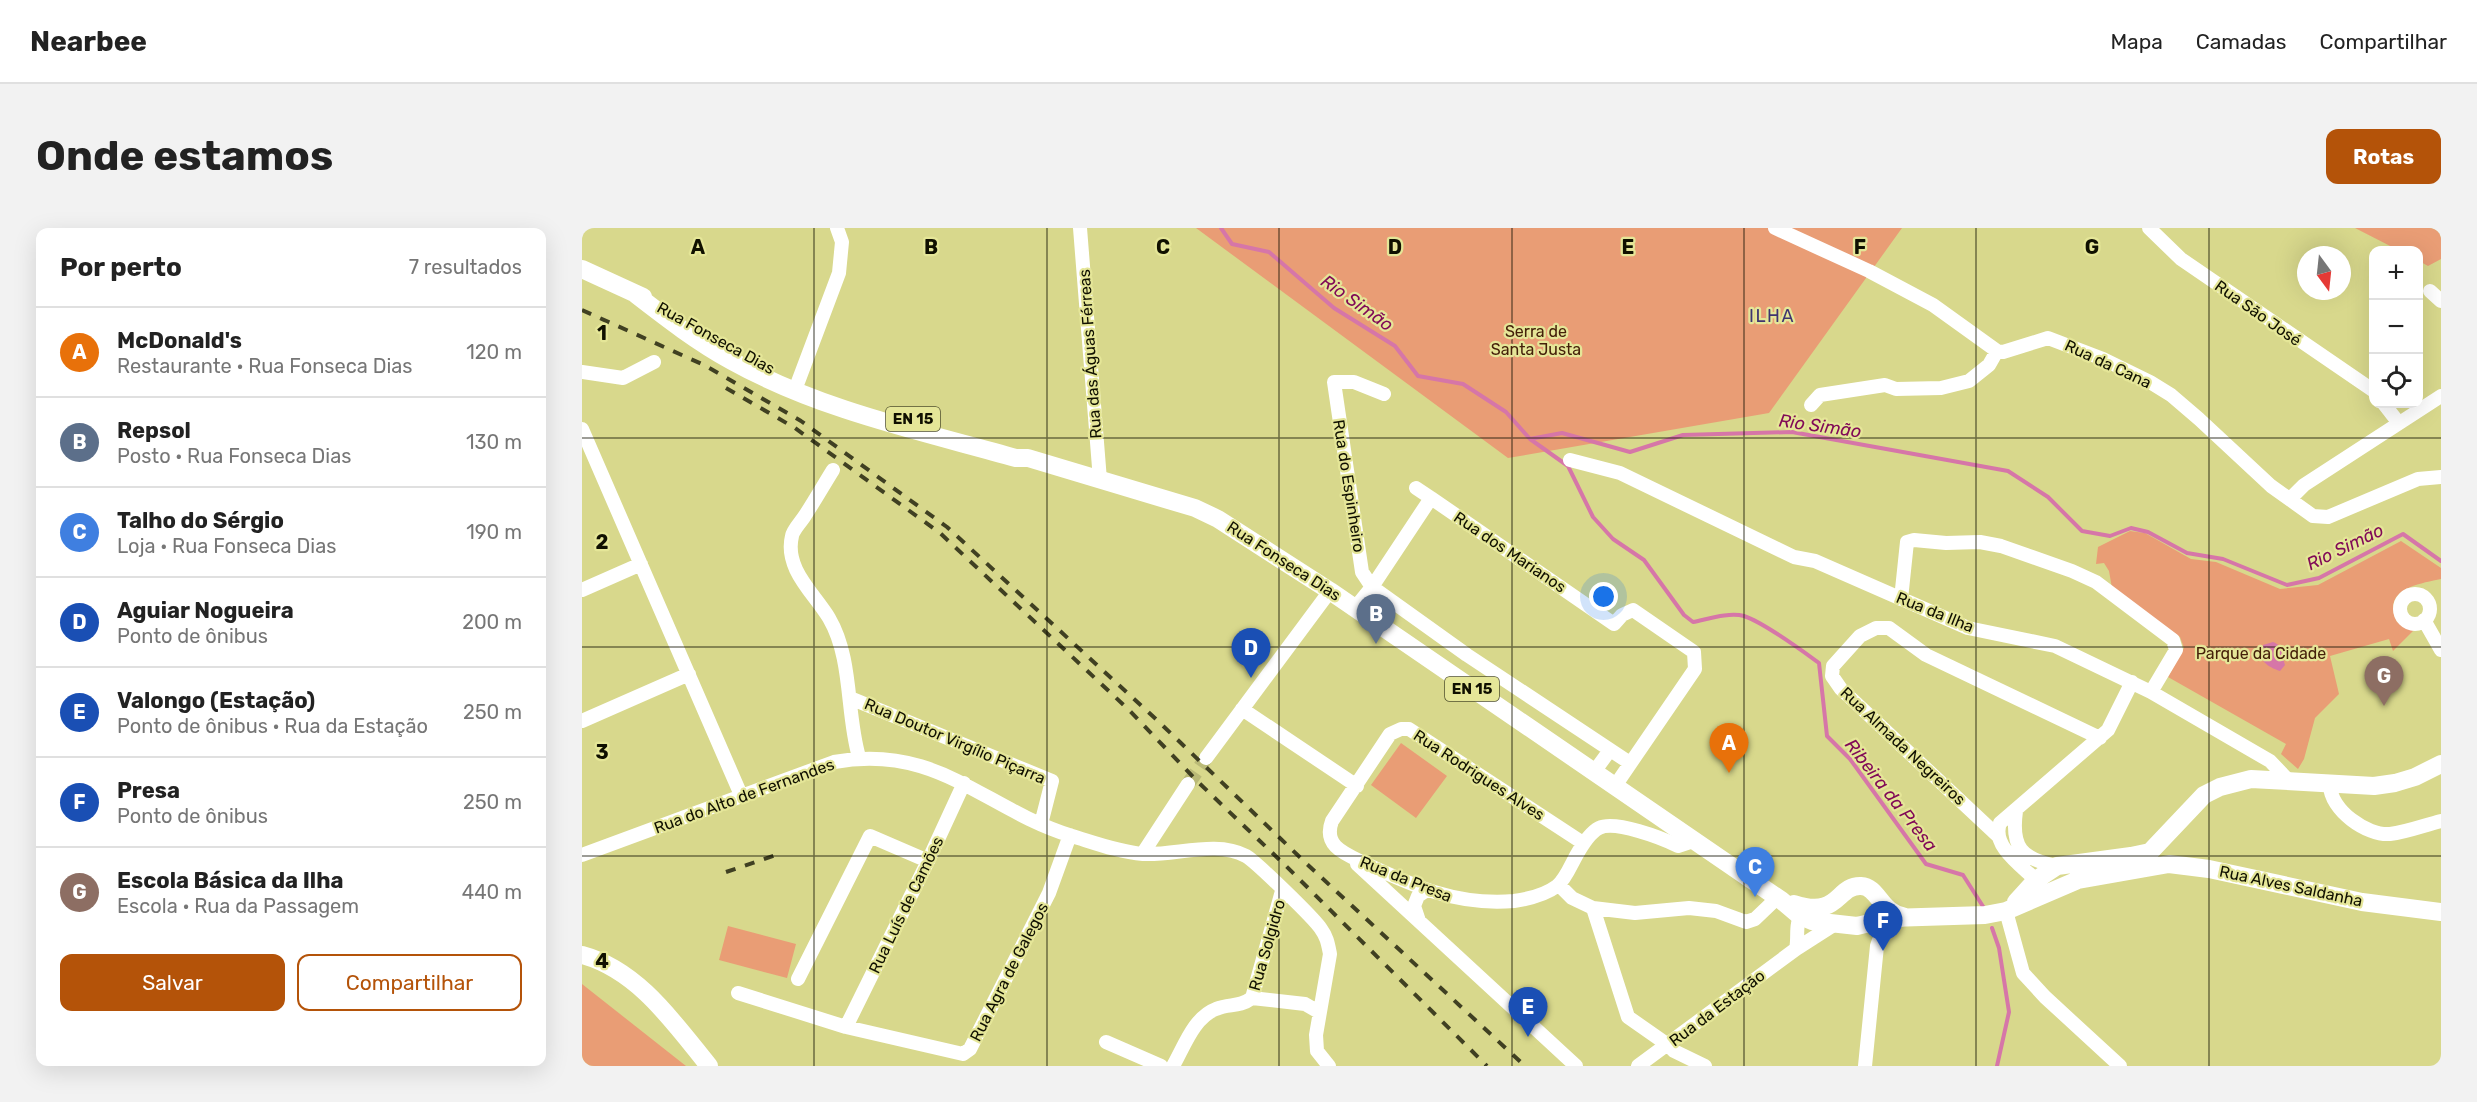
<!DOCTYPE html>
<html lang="pt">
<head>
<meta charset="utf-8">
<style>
	:root { --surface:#fff; --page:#f2f2f2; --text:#222; --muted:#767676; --line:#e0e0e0; --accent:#b45309 }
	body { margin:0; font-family:Rubik,sans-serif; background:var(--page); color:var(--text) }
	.controls { position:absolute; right:18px; top:18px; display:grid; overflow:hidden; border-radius:12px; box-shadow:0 6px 24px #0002 }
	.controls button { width:54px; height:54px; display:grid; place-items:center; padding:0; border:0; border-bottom:2px solid var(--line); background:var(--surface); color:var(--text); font:30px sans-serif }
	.compass { position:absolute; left:1715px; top:18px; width:54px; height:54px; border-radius:50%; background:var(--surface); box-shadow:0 6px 24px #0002; rotate:165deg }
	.you { position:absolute; left:1022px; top:369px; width:21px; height:21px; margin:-15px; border:4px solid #fff; border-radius:50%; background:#1a73e8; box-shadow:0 0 0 9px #1a73e833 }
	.badge { display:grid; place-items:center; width:39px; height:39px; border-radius:50%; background:var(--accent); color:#fff; font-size:20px; font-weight:700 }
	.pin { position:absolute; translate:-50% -50px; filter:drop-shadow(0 2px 3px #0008) }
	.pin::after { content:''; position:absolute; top:32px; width:21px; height:18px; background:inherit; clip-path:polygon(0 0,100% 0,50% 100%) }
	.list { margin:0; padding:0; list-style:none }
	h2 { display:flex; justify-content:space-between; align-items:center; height:78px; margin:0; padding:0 24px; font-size:26px }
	h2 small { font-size:20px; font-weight:400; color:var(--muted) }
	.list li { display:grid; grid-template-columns:39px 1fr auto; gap:18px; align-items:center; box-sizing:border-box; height:90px; padding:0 24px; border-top:2px solid var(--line) }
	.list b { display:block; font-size:22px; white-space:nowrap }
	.list p { margin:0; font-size:20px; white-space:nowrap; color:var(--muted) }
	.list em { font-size:20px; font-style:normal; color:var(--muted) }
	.actions { display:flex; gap:12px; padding:18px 24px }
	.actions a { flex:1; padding:14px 0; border:2px solid var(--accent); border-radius:12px; text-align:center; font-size:21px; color:var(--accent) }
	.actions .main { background:var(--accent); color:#fff }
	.icon { flex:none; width:33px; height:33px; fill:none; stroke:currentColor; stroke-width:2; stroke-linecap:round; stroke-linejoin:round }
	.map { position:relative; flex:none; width:1859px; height:838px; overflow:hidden; border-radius:12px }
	header { display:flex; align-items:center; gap:36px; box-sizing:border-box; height:84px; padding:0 30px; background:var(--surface); border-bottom:2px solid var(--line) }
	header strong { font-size:28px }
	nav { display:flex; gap:33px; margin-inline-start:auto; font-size:21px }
	.intro { display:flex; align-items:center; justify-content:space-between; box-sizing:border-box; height:144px; padding:0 36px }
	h1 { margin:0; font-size:42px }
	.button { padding:15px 27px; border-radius:12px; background:var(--accent); color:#fff; font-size:21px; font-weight:700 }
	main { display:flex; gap:36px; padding:0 36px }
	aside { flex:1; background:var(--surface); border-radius:12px; box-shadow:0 6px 24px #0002 }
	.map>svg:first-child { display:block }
	.green { fill:#e99d75 }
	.water { fill:#d676a8 }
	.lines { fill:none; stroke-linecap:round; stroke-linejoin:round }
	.stream { stroke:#d676a8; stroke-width:4 }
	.minor-tunnel { stroke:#baba77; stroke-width:14; stroke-dasharray:14 7; stroke-linecap:butt }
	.minor { stroke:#fff; stroke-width:14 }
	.major { stroke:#fff; stroke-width:18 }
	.rail { stroke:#404022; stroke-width:4; stroke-dasharray:10 10; stroke-linecap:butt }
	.grid { fill:none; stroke:#101000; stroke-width:1.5; stroke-opacity:0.55 }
	.labels { text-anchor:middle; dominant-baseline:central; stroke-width:4.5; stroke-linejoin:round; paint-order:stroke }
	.shield { fill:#e5e698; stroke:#50502e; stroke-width:1.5 }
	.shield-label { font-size:15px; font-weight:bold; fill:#101000 }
	.street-label { font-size:16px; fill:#101000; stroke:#e5e698 }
	.park-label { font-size:16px; fill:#45200a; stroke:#e5e698 }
	.water-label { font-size:18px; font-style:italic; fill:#810a57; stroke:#e5e698 }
	.neighbourhood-label { font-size:18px; letter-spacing:1.5px; fill:#3f3470; stroke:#e5e698 }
	.grid-label { font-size:20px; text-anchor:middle; font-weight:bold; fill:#101000; stroke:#e5e698; stroke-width:4.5; stroke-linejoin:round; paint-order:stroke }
</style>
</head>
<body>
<header>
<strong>Nearbee</strong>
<nav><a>Mapa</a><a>Camadas</a><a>Compartilhar</a></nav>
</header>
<div class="intro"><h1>Onde estamos</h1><a class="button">Rotas</a></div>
<main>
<aside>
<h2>Por perto<small>7 resultados</small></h2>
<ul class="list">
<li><span class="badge" style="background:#e8710a">A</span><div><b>McDonald's</b><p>Restaurante · Rua Fonseca Dias</p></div><em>120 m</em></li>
<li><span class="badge" style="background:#5c6f8a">B</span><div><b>Repsol</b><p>Posto · Rua Fonseca Dias</p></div><em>130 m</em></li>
<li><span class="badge" style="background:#3f7fe0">C</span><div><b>Talho do Sérgio</b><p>Loja · Rua Fonseca Dias</p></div><em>190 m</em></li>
<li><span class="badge" style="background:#1a4fb4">D</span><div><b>Aguiar Nogueira</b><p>Ponto de ônibus</p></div><em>200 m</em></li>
<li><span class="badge" style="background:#1a4fb4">E</span><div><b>Valongo (Estação)</b><p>Ponto de ônibus · Rua da Estação</p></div><em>250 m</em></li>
<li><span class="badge" style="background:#1a4fb4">F</span><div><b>Presa</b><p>Ponto de ônibus</p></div><em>250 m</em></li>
<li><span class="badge" style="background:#8d6e63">G</span><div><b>Escola Básica da Ilha</b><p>Escola · Rua da Passagem</p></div><em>440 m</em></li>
</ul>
<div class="actions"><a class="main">Salvar</a><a>Compartilhar</a></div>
</aside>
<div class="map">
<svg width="1859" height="838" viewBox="0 0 1859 838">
	<rect width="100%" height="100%" fill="#d8d88c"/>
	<path class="green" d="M 614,0 L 1320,0 L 1187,185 L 926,230 Z
		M 1773,0 L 1859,0 L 1859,31 L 1846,38 L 1837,33 L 1836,22 L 1816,22 Z
		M 1548,303 L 1563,305 L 1609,331 L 1634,334 L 1698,361 L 1736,357 L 1819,313 L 1859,340 L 1859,351 C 1836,356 1799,361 1815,394 L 1831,403 L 1811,423 L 1807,411 L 1748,428 L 1757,466 L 1733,490 L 1722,531 L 1716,541 L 1699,526 L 1704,516 L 1586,449 L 1602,420 L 1598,409 L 1530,360 L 1527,343 L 1522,335 L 1514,336 L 1516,319 Z
		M 819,515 L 865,548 L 834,590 L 789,557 Z
		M 146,698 L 214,716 L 205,750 L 137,732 Z
		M 0,756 L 104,838 L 0,838 Z"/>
	<path class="water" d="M 1691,414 C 1702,418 1700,428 1703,437 L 1698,443 C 1686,439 1674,432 1681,417 Z"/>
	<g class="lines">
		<path class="stream" d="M 639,0 L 650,16 L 687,24 L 752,80 L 813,118 L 836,148 L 881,156 L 924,184 L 948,211 L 980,205 L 1048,224 L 1101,207 L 1210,204 L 1426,243 L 1466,269 L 1500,303 L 1528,308 L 1549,300 L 1566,304 L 1605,325 L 1641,331 L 1705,357 L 1737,350 L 1821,306 L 1859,333
			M 948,211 L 986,238 L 1011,289 L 1031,311 L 1062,332 L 1102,387 L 1111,394 C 1126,391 1147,384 1162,388 C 1183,395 1219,422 1237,435 L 1245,508 L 1268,531 L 1344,636 L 1381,647 L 1402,680
			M 1410,700 L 1417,720 L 1427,784 L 1415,838"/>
		<path class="minor-tunnel" d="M 606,556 L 624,530"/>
		<path class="minor" d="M 498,0 L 518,252
			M 1193,0 L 1287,43 L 1351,77 L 1415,123 L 1421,124 L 1466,110 L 1521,131 L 1568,154 L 1589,167 L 1617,191 L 1689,258 L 1731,288 L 1746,289 L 1836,251 L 1859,249
			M 1567,0 L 1599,31 L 1792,163
			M 1848,63 L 1859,73
			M 0,144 L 41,150 L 72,134
			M 216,154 L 257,45 L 260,14 L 255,0
			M 802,166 L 772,154 L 752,154 L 780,344 L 790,359 L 885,427 L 1048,535
			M 1802,176 L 1816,194
			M 1229,177 L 1238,167 L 1303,157 L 1314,161 L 1359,160 L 1387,153 L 1407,137 L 1415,123
			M 0,201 L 159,567
			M 988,232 L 1038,245 L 1212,329 L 1233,333 L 1386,400 L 1473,418 L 1569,464 L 1688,533 L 1706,552
			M 251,242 C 241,258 232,274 222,289 C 218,295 211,302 210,308 C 202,341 232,365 247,390 C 271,431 264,485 277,529
			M 834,260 L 849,270
			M 1708,271 L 1722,257 L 1859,168
			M 0,362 L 59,336
			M1818 381a15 15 0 1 1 30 0a15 15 0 1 1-30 0Z
			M 1319,371 L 1325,314 L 1332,312 L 1364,315 L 1398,314 L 1419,318 L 1490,343 L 1514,354 L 1591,412 L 1594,422 L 1569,464
			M 773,380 L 790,359 L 849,270 L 1032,396 L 1040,387 L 1051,382 L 1112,424 L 1113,441 L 1033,558
			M 1842,392 L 1859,422
			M 268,470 L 470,553 L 459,596
			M 660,481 L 775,558
			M 0,493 L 107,446
			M 624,530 L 748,363
			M 1012,544 L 1028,522
			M 1748,557 C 1748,582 1785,608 1808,606 C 1825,604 1843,597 1859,593
			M 1434,583 C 1429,619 1439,631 1475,638
			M 1416,608 L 1259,461 L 1250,448 L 1251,438 L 1278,408 L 1294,400 L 1307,400 L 1344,427 L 1518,510
			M 1001,615 L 827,501 L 819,501 L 808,506 L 750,593 C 741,617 761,625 780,634 C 831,658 875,678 932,673 C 946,671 963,667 975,658 C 983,652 989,637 994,628 C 999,619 1007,605 1017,600 C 1033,592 1080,610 1096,618 L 1111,613
			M 561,625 L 606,556
			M 0,627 L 252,534 C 356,515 402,581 490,608 C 513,615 537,624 561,626 C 593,628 634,612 664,628 C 673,633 733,691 739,701 C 745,709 746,716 748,726 L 734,807 L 735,823 L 747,838
			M 775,636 L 994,838
			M 1454,652 C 1440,638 1409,618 1418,595 L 1526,502 L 1550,454
			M 977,657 L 990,670 L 1011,680 L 1046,789 L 1086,817 L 1092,823 L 1123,838
			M 1011,680 L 1053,685 L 1107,680 L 1134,683 L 1164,694 L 1173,691 L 1196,669
			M 1424,683 L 1441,745 L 1463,769 L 1538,838
			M 837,693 L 832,678 L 836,668 L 845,662
			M 1214,721 C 1217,708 1212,696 1221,685 L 1225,685
			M 216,751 L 288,608 L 346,633
			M 156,765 L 264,799 L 381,826 L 388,821 L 467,665 L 488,607
			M 670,770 L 700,663
			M 264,799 L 346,633 L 382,555
			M 524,814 L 579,838
			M 591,838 C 602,819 612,789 634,781 C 648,775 656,780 670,770 L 723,776 L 737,784
			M 1056,838 L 1214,721 L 1253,696
			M 1283,838 L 1295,718 C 1299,704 1307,696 1321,691"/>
		<path class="major" d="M 0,41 L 61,69
			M 52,65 C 83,89 115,114 150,133 C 238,182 338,203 434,230 L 446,230 L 613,280 L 636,291 L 748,363 L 1199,672 L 1218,688 L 1230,693 L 1275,698 L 1308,690 L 1403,687 L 1424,683 L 1496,652 L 1587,636 L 1627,641 L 1780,674 L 1859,684
			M 1434,674 L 1454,652 L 1475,638 L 1549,628 L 1568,624 L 1622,567 L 1638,559 L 1669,551 L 1792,558 L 1813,555 L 1833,549 L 1859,536
			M 1212,676 C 1258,691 1254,657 1279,658 C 1297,659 1298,685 1323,689
			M 0,727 C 56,742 92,795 127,838"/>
		<path class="rail" d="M 0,82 L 122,137 L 219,193 L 365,299 L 577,494 L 727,638 L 943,838
			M 144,160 L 213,200 L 358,305 L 547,482 L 616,554 L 703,637 L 905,838
			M 144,644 L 197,626"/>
	</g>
	<path class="grid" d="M 232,0 L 232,838M 465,0 L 465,838M 697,0 L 697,838M 930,0 L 930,838M 1162,0 L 1162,838M 1394,0 L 1394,838M 1627,0 L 1627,838M 0,210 L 1859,210M 0,419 L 1859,419M 0,628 L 1859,628"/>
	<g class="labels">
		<g class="shield">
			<rect x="304" y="179" width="54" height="24" rx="4.5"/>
			<rect x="863" y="449" width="54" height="24" rx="4.5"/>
		</g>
		<g class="shield-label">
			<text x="331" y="191">EN 15</text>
			<text x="890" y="461">EN 15</text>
		</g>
		<g class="street-label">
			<text transform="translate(1676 85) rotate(35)">Rua São José</text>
			<text transform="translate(134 110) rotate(29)">Rua Fonseca Dias</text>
			<text transform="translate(508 126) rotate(-94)">Rua das Águas Férreas</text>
			<text transform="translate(1526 136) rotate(25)">Rua da Cana</text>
			<text transform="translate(767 258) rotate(81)">Rua do Espinheiro</text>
			<text transform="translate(928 324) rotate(34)">Rua dos Marianos</text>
			<text transform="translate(702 333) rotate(33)">Rua Fonseca Dias</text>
			<text transform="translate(1353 384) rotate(22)">Rua da Ilha</text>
			<text transform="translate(373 513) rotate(23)">Rua Doutor Virgílio Piçarra</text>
			<text transform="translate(1321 518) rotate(43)">Rua Almada Negreiros</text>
			<text transform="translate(897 547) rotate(33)">Rua Rodrigues Alves</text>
			<text transform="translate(162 568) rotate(-20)">Rua do Alto de Fernandes</text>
			<text transform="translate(824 651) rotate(22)">Rua da Presa</text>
			<text transform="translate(1709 658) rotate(12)">Rua Alves Saldanha</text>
			<text transform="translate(324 677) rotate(-64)">Rua Luís de Camões</text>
			<text transform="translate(685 717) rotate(-74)">Rua Solgidro</text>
			<text transform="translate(427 744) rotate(-63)">Rua Agra de Galegos</text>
			<text transform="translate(1135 780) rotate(-37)">Rua da Estação</text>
		</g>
		<g class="park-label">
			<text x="954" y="103">Serra de<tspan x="954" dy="18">Santa Justa</tspan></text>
			<text x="1679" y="425">Parque da Cidade</text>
		</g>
		<g class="water-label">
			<text transform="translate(775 75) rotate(35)">Rio Simão</text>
			<text transform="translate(1238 198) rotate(8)">Rio Simão</text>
			<text transform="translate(1763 319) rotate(-26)">Rio Simão</text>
			<text transform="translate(1309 567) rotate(52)">Ribeira da Presa</text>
		</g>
		<g class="neighbourhood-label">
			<text x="1190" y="88">ILHA</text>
		</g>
	</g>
	<g class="grid-label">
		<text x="116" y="26">A</text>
		<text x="349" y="26">B</text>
		<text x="581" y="26">C</text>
		<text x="813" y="26">D</text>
		<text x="1046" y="26">E</text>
		<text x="1278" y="26">F</text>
		<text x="1510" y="26">G</text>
		<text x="20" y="112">1</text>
		<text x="20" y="321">2</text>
		<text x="20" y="531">3</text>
		<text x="20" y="740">4</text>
	</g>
</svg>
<div class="controls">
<button>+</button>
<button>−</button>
<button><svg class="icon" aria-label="locate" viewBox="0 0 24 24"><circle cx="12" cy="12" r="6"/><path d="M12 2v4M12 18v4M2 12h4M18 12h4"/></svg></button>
</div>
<svg class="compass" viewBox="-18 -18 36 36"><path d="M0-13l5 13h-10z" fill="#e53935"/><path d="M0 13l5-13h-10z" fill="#767676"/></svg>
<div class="you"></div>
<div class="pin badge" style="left:1147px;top:545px;background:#e8710a">A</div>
<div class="pin badge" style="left:794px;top:416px;background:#5c6f8a">B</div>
<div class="pin badge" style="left:1173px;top:669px;background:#3f7fe0">C</div>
<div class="pin badge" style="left:669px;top:450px;background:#1a4fb4">D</div>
<div class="pin badge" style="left:946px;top:809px;background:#1a4fb4">E</div>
<div class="pin badge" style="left:1301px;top:723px;background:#1a4fb4">F</div>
<div class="pin badge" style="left:1802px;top:478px;background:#8d6e63">G</div>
</div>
</main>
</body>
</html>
